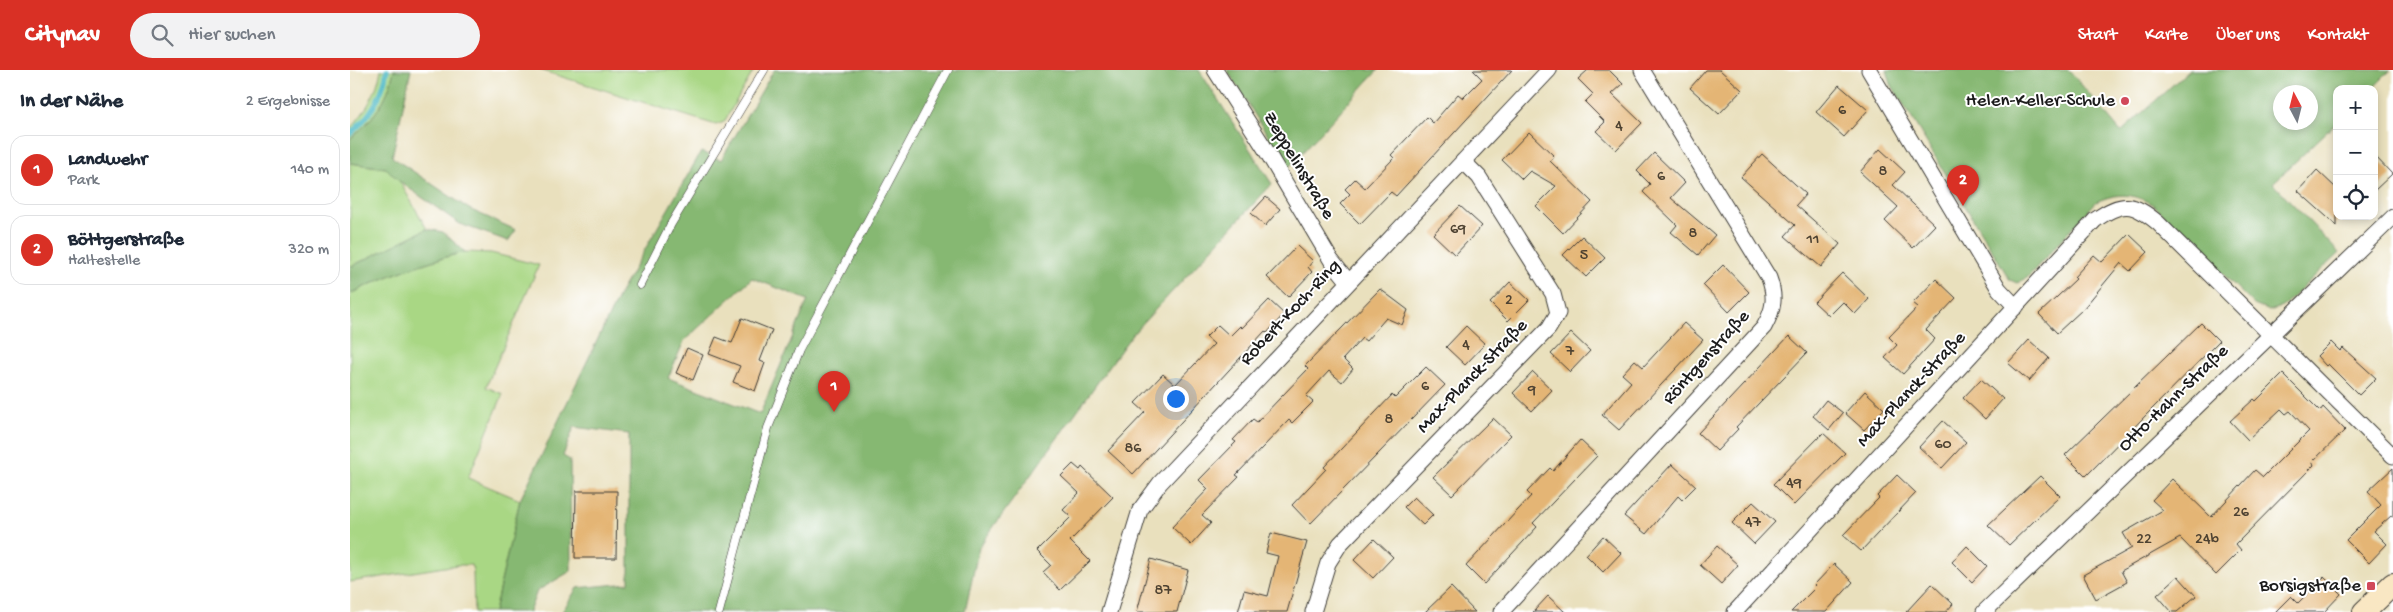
<!DOCTYPE html>
<html lang="de">
<head>
<meta charset="utf-8">
<style>
	:root { --surface:#fff; --page:#f2f2f3; --text:#1f2937; --muted:#747a83; --line:#e0e1e3; --accent:#d93025 }
	body { margin:0; font-family:"Gochi Hand",sans-serif; background:var(--page); color:var(--text) }
	.controls { position:absolute; right:15px; top:15px; display:grid; overflow:hidden; border-radius:10px; box-shadow:0 2px 8px #0003 }
	.controls button { width:45px; height:45px; display:grid; place-items:center; padding:0; border:0; border-bottom:1px solid var(--line); background:var(--surface); color:var(--text); font:25px sans-serif }
	.compass { position:absolute; left:1923px; top:15px; width:45px; height:45px; border-radius:50%; background:var(--surface); box-shadow:0 2px 8px #0003; rotate:353deg }
	.you { position:absolute; left:825px; top:328px; width:18px; height:18px; margin:-12px; border:4px solid #fff; border-radius:50%; background:#1a73e8; box-shadow:0 0 0 8px #1a73e833 }
	.badge { display:grid; place-items:center; width:32px; height:32px; border-radius:50%; background:var(--accent); color:#fff; font-size:16px; font-weight:700 }
	.pin { position:absolute; translate:-50% -41px; filter:drop-shadow(0 1px 2px #0008) }
	.pin::after { content:''; position:absolute; top:26px; width:18px; height:15px; background:inherit; clip-path:polygon(0 0,100% 0,50% 100%) }
	.list { margin:0; padding:0; list-style:none }
	h2 { display:flex; justify-content:space-between; align-items:center; height:65px; margin:0; padding:0 20px; font-size:21px }
	h2 small { font-size:16px; font-weight:400; color:var(--muted) }
	.list li { display:grid; grid-template-columns:32px 1fr auto; gap:15px; align-items:center; box-sizing:border-box; height:70px; margin:0 10px 10px; padding:0 10px; border:1px solid var(--line); border-radius:15px }
	.list b { display:block; font-size:19px; white-space:nowrap }
	.list p { margin:0; font-size:16px; white-space:nowrap; color:var(--muted) }
	.list em { font-size:16px; font-style:normal; color:var(--muted) }
	.icon { flex:none; width:28px; height:28px; fill:none; stroke:currentColor; stroke-width:2; stroke-linecap:round; stroke-linejoin:round }
	.map { position:relative; flex:none; width:2043px; height:542px; overflow:hidden }
	header { display:flex; align-items:center; gap:30px; box-sizing:border-box; height:70px; padding:0 25px; background:var(--accent); color:#fff }
	header strong { font-size:24px }
	nav { display:flex; gap:28px; margin-inline-start:auto; font-size:18px }
	.search { width:350px; height:45px; background:var(--page); display:flex; align-items:center; gap:12px; box-sizing:border-box; padding:0 18px; border-radius:28px; color:var(--muted); font-size:19px }
	main { display:flex }
	aside { flex:1; background:var(--surface) }
	.map>svg:first-child { display:block }
	.green { fill:#a9d784; stroke:#627a50 }
	.forest { fill:#86b872; stroke:#516a47; fill-rule:evenodd }
	.lines { fill:none; stroke-linecap:round; stroke-linejoin:round }
	.stream { stroke:#49b7c5; stroke-width:5 }
	.building { fill:#e4b574 }
	.lane-casing { stroke:#3b3934; stroke-width:9 }
	.street-casing { stroke:#3b3934; stroke-width:17 }
	.secondary-casing { stroke:#3b3934; stroke-width:24 }
	.lane { stroke:#fff; stroke-width:8 }
	.street { stroke:#fff; stroke-width:15 }
	.secondary { stroke:#f9e7c3; stroke-width:22 }
	.poi-dot { fill:#d1495b; stroke:#fff; stroke-width:2 }
	.labels { text-anchor:middle; dominant-baseline:central; stroke-width:4; stroke-linejoin:round; paint-order:stroke }
	.number-label { font-size:16px; fill:#4e4232 }
	.poi-label { font-size:19px; fill:#1c1c1c; stroke:#fff; text-anchor:end }
	.street-label { font-size:19px; fill:#1c1c1c; stroke:#fff }
</style>
</head>
<body>
<header>
<strong>Citynav</strong>
<div class="search"><svg class="icon" aria-label="search" viewBox="0 0 24 24"><circle cx="10" cy="10" r="6"/><path d="M15 15l6 6"/></svg>Hier suchen</div>
<nav><a>Start</a><a>Karte</a><a>Über uns</a><a>Kontakt</a></nav>
</header>
<main>
<aside>
<h2>In der Nähe<small>2 Ergebnisse</small></h2>
<ul class="list">
<li><span class="badge">1</span><div><b>Landwehr</b><p>Park</p></div><em>140 m</em></li>
<li><span class="badge">2</span><div><b>Böttgerstraße</b><p>Haltestelle</p></div><em>320 m</em></li>
</ul>
</aside>
<div class="map">
<svg width="2043" height="542" viewBox="0 0 2043 542">
	<rect width="100%" height="100%" fill="#fff"/>
	<filter id="ink" filterUnits="userSpaceOnUse"><feTurbulence type="fractalNoise" baseFrequency=".02" numOctaves="2"/><feDisplacementMap in="SourceGraphic" scale="10" xChannelSelector="R" yChannelSelector="G"/><feConvolveMatrix kernelMatrix="1 2 1 2 8 2 1 2 1" color-interpolation-filters="sRGB"/></filter>
	<filter id="wash" filterUnits="userSpaceOnUse"><feTurbulence type="fractalNoise" baseFrequency=".0096" numOctaves="4" result="noise"/><feDisplacementMap in="SourceGraphic" scale="20" xChannelSelector="R" yChannelSelector="G"/><feGaussianBlur stdDeviation="1.12" result="paint"/><feColorMatrix in="noise" values="0 0 0 0 0 0 0 0 0 0 0 0 0 0 0 0 0 1.4 0 .05"/><feComposite in="paint" operator="in"/></filter>
	<g filter="url(#wash)">
		<rect width="100%" height="100%" fill="#e9e0bd"/>
		<path class="green" d="M 31,0 L 44,0 C 38,30 23,50 0,69 L 0,58 C 16,43 27,21 31,0 Z
			M 190,0 L 404,0 L 374,52 L 366,55 Z
			M 0,93 L 36,98 L 50,112 L 77,159 L 0,197 Z
			M 115,182 L 141,183 L 189,195 L 136,317 L 153,324 L 118,408 L 170,430 L 144,542 L 124,542 L 123,500 L 121,495 L 107,495 L 0,512 L 0,224 C 37,205 74,192 115,182 Z"/>
		<path class="forest" d="M 44,0 L 61,0 L 42,87 L 119,139 L 166,160 L 158,171 L 110,154 L 50,112 L 36,98 L 0,93 L 0,69 C 23,50 38,30 44,0 Z
			M 424,0 L 849,0 L 922,114 L 781,266 L 629,477 L 615,542 L 212,542 L 227,518 L 279,513 L 279,364 L 224,357 L 213,386 L 220,390 L 221,501 L 187,521 L 179,542 L 144,542 L 170,430 L 271,221 L 351,82 L 371,90 ZM 402,208 L 458,230 L 410,344 L 318,308 L 334,271 Z
			M 877,0 L 1028,0 L 938,98 Z
			M 1537,0 L 1719,0 L 1771,62 L 1839,0 L 2041,0 L 2022,19 L 1987,19 L 1987,52 L 1923,113 L 1989,183 L 1932,237 L 1919,241 L 1904,235 L 1805,136 C 1784,123 1768,122 1746,132 L 1677,208 L 1667,213 L 1660,210 L 1541,14 ZM 1930,22 L 1960,22 L 1960,52 L 1930,52 Z
			M 77,159 L 93,162 L 115,182 C 74,192 37,205 0,224 L 0,197 Z"/>
		<g class="lines">
			<path class="stream" d="M 0,64 C 21,46 33,26 37,0"/>
		</g>
		<g id="blocks">
			<path class="building" d="M 1123,0 L 1162,0 L 1046,126 L 1041,122 L 1010,154 L 990,134 L 1000,124 L 995,119 L 1005,109 L 1015,118 L 1044,88 L 1041,85 L 1077,47 L 1083,53 L 1108,24 L 1113,28 L 1132,9 Z
				M 1238,0 L 1259,0 L 1273,14 L 1262,24 L 1292,53 L 1266,80 L 1246,61 L 1255,52 L 1235,32 L 1243,24 L 1228,9 Z
				M 1356,0 L 1370,0 L 1392,20 L 1369,44 L 1340,18 Z
				M 1489,15 L 1518,40 L 1494,67 L 1466,42 Z
				M 1179,62 L 1204,86 L 1200,91 L 1242,132 L 1213,163 L 1186,136 L 1206,116 L 1180,101 L 1172,109 L 1152,90 Z
				M 1530,79 L 1555,102 L 1543,115 L 1585,155 L 1563,178 L 1535,151 L 1548,137 L 1510,102 Z
				M 1304,83 L 1335,113 L 1321,128 L 1365,165 L 1348,185 L 1321,162 L 1327,155 L 1293,122 L 1300,114 L 1287,101 Z
				M 1412,84 L 1456,124 L 1446,135 L 1490,174 L 1471,197 L 1435,166 L 1445,155 L 1391,107 Z
				M 2024,85 L 2042,104 L 2024,121 Z
				M 1967,100 L 1987,119 L 1987,156 L 1948,121 Z
				M 916,127 L 930,139 L 915,156 L 901,143 Z
				M 1110,136 L 1132,156 L 1105,185 L 1083,164 Z
				M 1779,164 L 1798,182 L 1780,201 L 1771,193 L 1733,239 L 1707,263 L 1689,244 L 1726,209 L 1724,207 L 1744,185 L 1752,192 Z
				M 1232,166 L 1255,188 L 1236,207 L 1213,185 Z
				M 947,176 L 963,191 L 958,197 L 962,202 L 938,227 L 917,207 Z
				M 1373,195 L 1399,222 L 1379,242 L 1353,215 Z
				M 1492,203 L 1519,229 L 1505,244 L 1493,232 L 1479,246 L 1464,232 Z
				M 1586,209 L 1606,228 L 1576,260 L 1585,269 L 1553,304 L 1535,288 L 1547,275 L 1539,267 L 1568,237 L 1563,233 Z
				M 1160,212 L 1179,230 L 1158,251 L 1140,233 Z
				M 1030,219 L 1058,240 L 1052,255 L 1036,248 L 1016,271 L 1012,268 L 993,289 L 1003,299 L 992,312 L 979,301 L 956,326 L 963,332 L 942,353 L 939,350 L 886,405 L 889,407 L 852,445 L 861,453 L 841,475 L 822,457 L 858,419 L 849,410 L 886,372 L 883,370 L 903,349 L 907,352 L 958,299 L 955,296 Z
				M 919,230 L 934,244 L 917,263 L 915,261 L 783,404 L 758,381 L 795,342 L 785,333 L 813,304 L 825,315 L 864,274 L 856,267 L 868,255 L 880,266 L 890,256 L 892,258 Z
				M 392,248 L 422,260 L 410,291 L 415,293 L 405,321 L 383,312 L 390,296 L 359,284 L 366,267 L 382,273 Z
				M 1334,253 L 1353,270 L 1269,360 L 1252,345 L 1281,312 L 1272,304 L 1285,290 L 1293,297 Z
				M 1851,253 L 1869,271 L 1736,406 L 1715,385 Z
				M 1116,256 L 1135,274 L 1115,295 L 1096,277 Z
				M 1221,263 L 1240,281 L 1220,302 L 1201,284 Z
				M 1439,266 L 1457,283 L 1386,357 L 1388,359 L 1367,381 L 1348,363 Z
				M 1679,270 L 1699,288 L 1679,311 L 1658,293 Z
				M 1981,272 L 1990,281 L 1993,278 L 2026,308 L 2009,325 L 1978,294 L 1976,296 L 1967,286 Z
				M 337,278 L 353,285 L 343,310 L 326,303 Z
				M 1076,297 L 1095,315 L 960,454 L 942,435 L 976,399 L 974,397 L 1042,325 L 1045,328 Z
				M 1183,302 L 1202,320 L 1182,341 L 1163,323 Z
				M 1933,304 L 1970,341 L 1973,337 L 1995,360 L 1962,392 L 1964,395 L 1886,474 L 1891,480 L 1866,505 L 1830,468 L 1771,501 L 1777,512 L 1746,529 L 1733,505 L 1782,478 L 1773,463 L 1813,440 L 1802,430 L 1822,409 L 1861,447 L 1905,400 L 1913,407 L 1959,361 L 1940,341 L 1936,344 L 1931,339 L 1898,370 L 1880,351 L 1904,329 L 1906,331 Z
				M 1631,309 L 1653,329 L 1635,349 L 1613,328 Z
				M 1515,321 L 1534,339 L 1514,360 L 1495,343 Z
				M 1476,330 L 1493,343 L 1479,360 L 1463,346 Z
				M 1143,348 L 1161,365 L 1102,425 L 1083,407 Z
				M 1593,351 L 1616,372 L 1592,398 L 1569,377 Z
				M 1473,363 L 1495,383 L 1444,435 L 1423,414 Z
				M 1230,370 L 1247,386 L 1183,453 L 1187,457 L 1134,514 L 1116,496 L 1181,426 L 1177,422 L 1200,398 L 1203,401 Z
				M 723,394 L 730,400 L 732,397 L 763,427 L 720,471 L 740,491 L 710,520 L 693,502 L 701,495 L 687,481 L 721,447 L 713,440 L 729,423 L 711,406 Z
				M 1322,394 L 1346,416 L 1332,430 L 1328,426 L 1296,464 L 1274,446 Z
				M 2043,398 L 2043,447 L 2041,446 L 2024,461 L 2037,474 L 2019,493 L 1996,470 L 2031,435 L 2018,421 Z
				M 1547,405 L 1566,423 L 1511,481 L 1493,465 L 1529,428 L 1527,426 Z
				M 1690,406 L 1710,426 L 1659,475 L 1638,455 Z
				M 226,421 L 267,421 L 266,488 L 225,488 Z
				M 1064,427 L 1083,445 L 1073,455 L 1054,437 Z
				M 1403,432 L 1425,452 L 1404,474 L 1382,453 Z
				M 921,463 L 957,472 L 937,542 L 888,542 L 894,520 L 918,526 L 928,486 L 916,483 Z
				M 1253,466 L 1271,483 L 1253,502 L 1236,485 Z
				M 1024,469 L 1043,487 L 1023,508 L 1004,490 Z
				M 1367,476 L 1388,495 L 1371,514 L 1350,495 Z
				M 1617,476 L 1637,496 L 1622,512 L 1602,492 Z
				M 801,489 L 838,500 L 827,542 L 787,542 Z
				M 1484,494 L 1503,512 L 1476,542 L 1441,542 L 1466,517 L 1464,515 Z
				M 1828,506 L 1846,526 L 1827,542 L 1822,542 L 1807,525 Z
				M 1974,507 L 1991,524 L 1974,542 L 1925,542 L 1941,526 L 1948,533 Z
				M 1582,514 L 1603,534 L 1596,542 L 1556,542 Z
				M 1101,517 L 1125,542 L 1075,542 Z
				M 1198,526 L 1215,542 L 1183,542 Z"/>
		</g>
	</g>
	<g filter="url(#ink)">
		<use href="#blocks" fill-opacity="0" stroke="#3b3934" stroke-width="1"/>
		<g class="lines">
			<g class="lane-casing">
				<path id="lane" d="M 290,215 L 321,154 L 414,0
					M 369,542 L 418,358 L 449,280 L 598,0"/>
			</g>
			<g class="street-casing">
				<path id="street" d="M 865,0 L 914,77 L 981,190 L 998,211
					M 1519,0 L 1649,219 L 1666,237
					M 759,542 L 790,440 L 810,413 L 1199,0
					M 963,542 L 978,493 L 990,474 L 1199,258 L 1208,243 L 1203,224 L 1129,107 L 1113,91
					M 1151,542 L 1414,257 C 1424,239 1426,227 1419,208 L 1292,0
					M 1385,542 L 1745,150 C 1772,131 1783,132 1808,153 L 2043,386
					M 1634,542 L 2043,147"/>
			</g>
			<g class="secondary-casing">
				<path id="secondary" d="M 2014,542 L 2043,514"/>
			</g>
			<use href="#lane" class="lane"/>
			<use href="#street" class="street"/>
			<use href="#secondary" class="secondary"/>
		</g>
	</g>
	<g class="poi-dot">
		<circle cx="1775" cy="31" r="5"/>
		<rect x="2016" y="511" width="10" height="10" rx="2.5"/>
	</g>
	<g class="labels">
		<g class="number-label">
			<text x="1492" y="41">6</text>
			<text x="1269" y="57">4</text>
			<text x="1533" y="102">8</text>
			<text x="1311" y="107">6</text>
			<text x="1108" y="160">69</text>
			<text x="1343" y="164">8</text>
			<text x="1463" y="170">11</text>
			<text x="1234" y="186">5</text>
			<text x="1159" y="231">2</text>
			<text x="1116" y="276">4</text>
			<text x="1220" y="282">7</text>
			<text x="1075" y="317">6</text>
			<text x="1182" y="321">9</text>
			<text x="1039" y="350">8</text>
			<text x="1593" y="375">60</text>
			<text x="783" y="379">86</text>
			<text x="1444" y="414">49</text>
			<text x="1891" y="443">26</text>
			<text x="1403" y="453">47</text>
			<text x="1794" y="470">22</text>
			<text x="1857" y="470">24b</text>
			<text x="813" y="521">87</text>
		</g>
		<g class="poi-label">
			<text x="1765" y="31">Helen-Keller-Schule</text>
			<text x="2011" y="516">Borsigstraße</text>
		</g>
		<g class="street-label">
			<text transform="translate(948 96) rotate(59)">Zeppelinstraße</text>
			<text transform="translate(941 243) rotate(-47)">Robert-Koch-Ring</text>
			<text transform="translate(1357 288) rotate(-48)">Röntgenstraße</text>
			<text transform="translate(1123 307) rotate(-46)">Max-Planck-Straße</text>
			<text transform="translate(1562 320) rotate(-47)">Max-Planck-Straße</text>
			<text transform="translate(1824 329) rotate(-44)">Otto-Hahn-Straße</text>
		</g>
	</g>
</svg>
<div class="controls">
<button>+</button>
<button>−</button>
<button><svg class="icon" aria-label="locate" viewBox="0 0 24 24"><circle cx="12" cy="12" r="6"/><path d="M12 2v4M12 18v4M2 12h4M18 12h4"/></svg></button>
</div>
<svg class="compass" viewBox="-18 -18 36 36"><path d="M0-13l5 13h-10z" fill="#e53935"/><path d="M0 13l5-13h-10z" fill="#747a83"/></svg>
<div class="you"></div>
<div class="pin badge" style="left:484px;top:342px">1</div>
<div class="pin badge" style="left:1613px;top:136px">2</div>
</div>
</main>
</body>
</html>
